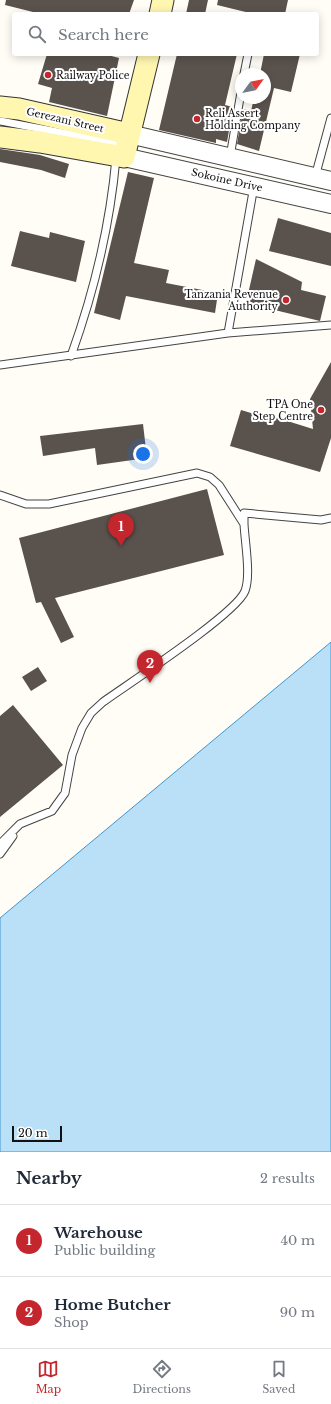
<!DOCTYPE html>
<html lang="en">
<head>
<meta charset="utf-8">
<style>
	:root { --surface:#fff; --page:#f6f6f7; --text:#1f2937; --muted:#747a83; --line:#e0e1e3; --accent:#c4262e }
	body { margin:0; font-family:"Libre Baskerville",serif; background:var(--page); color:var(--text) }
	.compass { position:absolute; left:235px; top:68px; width:36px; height:36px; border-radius:50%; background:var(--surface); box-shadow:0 2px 10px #0003; rotate:57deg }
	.scale { position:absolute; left:12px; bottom:10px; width:50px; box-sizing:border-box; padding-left:4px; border:2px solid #111; border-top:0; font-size:11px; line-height:14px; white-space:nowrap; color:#111; -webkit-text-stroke:3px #fff; paint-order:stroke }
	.you { position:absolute; left:143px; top:454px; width:14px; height:14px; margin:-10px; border:3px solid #fff; border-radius:50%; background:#1a73e8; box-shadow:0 0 0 6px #1a73e833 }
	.badge { display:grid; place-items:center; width:26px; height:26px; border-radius:50%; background:var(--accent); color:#fff; font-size:13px; font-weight:700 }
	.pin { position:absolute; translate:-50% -33px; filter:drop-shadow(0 1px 2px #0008) }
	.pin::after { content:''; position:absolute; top:21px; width:14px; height:12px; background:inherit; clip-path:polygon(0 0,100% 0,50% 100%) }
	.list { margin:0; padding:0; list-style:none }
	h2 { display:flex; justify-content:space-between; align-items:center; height:52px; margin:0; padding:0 16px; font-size:17px }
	h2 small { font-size:13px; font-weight:400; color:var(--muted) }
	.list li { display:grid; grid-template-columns:26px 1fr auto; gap:12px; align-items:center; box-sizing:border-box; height:72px; padding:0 16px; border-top:1px solid var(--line) }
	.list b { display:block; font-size:15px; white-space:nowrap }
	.list p { margin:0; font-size:13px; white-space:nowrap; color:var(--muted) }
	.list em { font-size:13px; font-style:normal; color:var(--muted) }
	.icon { flex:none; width:22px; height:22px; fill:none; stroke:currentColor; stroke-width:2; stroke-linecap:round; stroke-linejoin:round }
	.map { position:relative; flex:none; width:331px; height:1152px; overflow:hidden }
	.search { position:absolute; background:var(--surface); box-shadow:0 2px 10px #0003; left:12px; right:12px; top:12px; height:44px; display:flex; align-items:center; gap:10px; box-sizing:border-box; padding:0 14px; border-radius:4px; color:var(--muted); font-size:15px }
	.sheet { height:196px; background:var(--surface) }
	nav { display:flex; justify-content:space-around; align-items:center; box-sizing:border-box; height:56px; border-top:1px solid var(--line); background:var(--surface); font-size:11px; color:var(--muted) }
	nav a { display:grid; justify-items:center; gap:2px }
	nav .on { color:var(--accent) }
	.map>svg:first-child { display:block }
	.water { fill:#b9e0f7; stroke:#3f96cf }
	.building { fill:#5a524d }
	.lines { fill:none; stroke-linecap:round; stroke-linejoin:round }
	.service-casing { stroke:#444; stroke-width:9 }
	.tertiary-casing { stroke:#444; stroke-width:20 }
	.secondary-casing { stroke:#333; stroke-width:23 }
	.service { stroke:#fff; stroke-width:7 }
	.tertiary { stroke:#fff; stroke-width:18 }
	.secondary { stroke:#fff6b0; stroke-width:21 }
	.poi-dot { fill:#c4262e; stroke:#fff; stroke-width:1.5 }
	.labels { text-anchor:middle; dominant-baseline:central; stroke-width:4; stroke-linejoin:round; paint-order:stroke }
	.poi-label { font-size:10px; fill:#111; stroke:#fff; text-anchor:start }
	.street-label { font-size:10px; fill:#111; stroke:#fff }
</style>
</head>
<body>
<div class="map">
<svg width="331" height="1152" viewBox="0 0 331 1152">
	<rect width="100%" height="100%" fill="#fffdf5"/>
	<path class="water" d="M 331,642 L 331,1152 L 0,1152 L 0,918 Z"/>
	<path class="building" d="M 6,0 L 134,0 L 129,14 L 41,14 L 5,5 Z
		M 189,0 L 208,0 L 205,14 L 186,14 Z
		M 218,0 L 288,0 L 285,14 L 254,14 L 217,5 Z
		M 47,54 L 104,54 L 119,58 L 107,116 L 49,102 L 52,88 L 38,84 Z
		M 177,54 L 237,54 L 225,105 L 233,107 L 227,142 L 216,139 L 216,143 L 159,130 Z
		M 264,54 L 300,54 L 291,92 L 274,88 L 259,151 L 237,144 L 243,109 L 251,111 L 254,98 L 265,98 L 265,74 L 260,74 Z
		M 0,149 L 40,155 L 69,164 L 65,178 L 41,170 L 0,162 Z
		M 128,172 L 154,178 L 134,263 L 169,270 L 166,283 L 218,293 L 215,313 L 126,296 L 120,320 L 94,313 Z
		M 278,218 L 331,233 L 331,266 L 269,251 Z
		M 20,231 L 49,238 L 50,232 L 85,241 L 76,282 L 11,266 Z
		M 256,259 L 302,282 L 301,290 L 326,296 L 320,321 L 246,303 Z
		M 331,362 L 331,438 L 320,472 L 230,446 L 241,410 L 267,418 L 268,415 L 313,429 L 310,399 Z
		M 143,424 L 147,458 L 97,465 L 95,448 L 43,456 L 40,436 Z
		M 207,489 L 224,555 L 55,598 L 74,637 L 61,643 L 41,602 L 36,603 L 19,538 Z
		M 38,667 L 47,681 L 31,691 L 22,677 Z
		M 13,705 L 63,765 L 0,817 L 0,716 Z"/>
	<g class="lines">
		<g class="service-casing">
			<path id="service" d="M 244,74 L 248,54
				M 0,121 L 126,145
				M 230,157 L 241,92
				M 315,177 L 331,118
				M 228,333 L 254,186
				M 71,356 C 94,292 110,226 116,158
				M 0,365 L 228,333 L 331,325
				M 0,495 L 26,504 L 49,504 L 197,473 L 210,477 L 219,485 L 244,524 L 244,513 L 321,520 L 331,518
				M 0,844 L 20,824 L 52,811 L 65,793 L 72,755 L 82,728 L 91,713 L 103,702 C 128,684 236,614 245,591 C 251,575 245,543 244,524
				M 0,854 L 13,836"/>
		</g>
		<g class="tertiary-casing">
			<path id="tertiary" d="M 129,134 L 331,181
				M 124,157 L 331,204"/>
		</g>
		<g class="secondary-casing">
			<path id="secondary" d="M 160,14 L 163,0
				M 0,107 L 19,109 L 129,134
				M 0,137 L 40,142 L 124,157 L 149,54"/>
		</g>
		<use href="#service" class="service"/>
		<use href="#tertiary" class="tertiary"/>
		<use href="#secondary" class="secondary"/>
	</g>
	<g class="poi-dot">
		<circle cx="48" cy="75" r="4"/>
		<circle cx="197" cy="119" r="4"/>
		<circle cx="286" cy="300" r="4"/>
		<circle cx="321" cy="410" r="4"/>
	</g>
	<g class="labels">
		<g class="poi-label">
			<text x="56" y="75">Railway Police</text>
			<text x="205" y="113">Reli Assert<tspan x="205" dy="12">Holding Company</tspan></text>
			<text x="278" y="294" text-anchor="end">Tanzania Revenue<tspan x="278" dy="12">Authority</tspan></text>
			<text x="313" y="404" text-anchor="end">TPA One<tspan x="313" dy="12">Step Centre</tspan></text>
		</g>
		<g class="street-label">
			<text transform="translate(65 120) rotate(13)">Gerezani Street</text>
			<text transform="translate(227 180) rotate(13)">Sokoine Drive</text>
		</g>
	</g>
</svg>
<svg class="compass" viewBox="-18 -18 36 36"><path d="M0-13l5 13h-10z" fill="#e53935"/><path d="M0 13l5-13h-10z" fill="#747a83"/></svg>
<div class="scale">20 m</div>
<div class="you"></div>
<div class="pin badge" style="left:121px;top:546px">1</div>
<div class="pin badge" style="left:150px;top:683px">2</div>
<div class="search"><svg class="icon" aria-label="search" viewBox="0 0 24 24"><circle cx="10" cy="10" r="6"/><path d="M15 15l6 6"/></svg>Search here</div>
</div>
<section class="sheet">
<h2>Nearby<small>2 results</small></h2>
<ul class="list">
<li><span class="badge">1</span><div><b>Warehouse</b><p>Public building</p></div><em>40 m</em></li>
<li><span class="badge">2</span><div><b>Home Butcher</b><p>Shop</p></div><em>90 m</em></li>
</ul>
</section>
<nav>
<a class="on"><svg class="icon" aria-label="map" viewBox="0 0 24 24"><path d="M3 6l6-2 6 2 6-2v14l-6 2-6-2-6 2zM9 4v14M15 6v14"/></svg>Map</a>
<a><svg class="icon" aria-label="directions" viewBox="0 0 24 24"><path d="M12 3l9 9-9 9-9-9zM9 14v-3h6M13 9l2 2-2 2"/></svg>Directions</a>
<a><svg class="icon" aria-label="saved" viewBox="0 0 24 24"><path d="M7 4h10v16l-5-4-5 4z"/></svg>Saved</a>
</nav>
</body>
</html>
